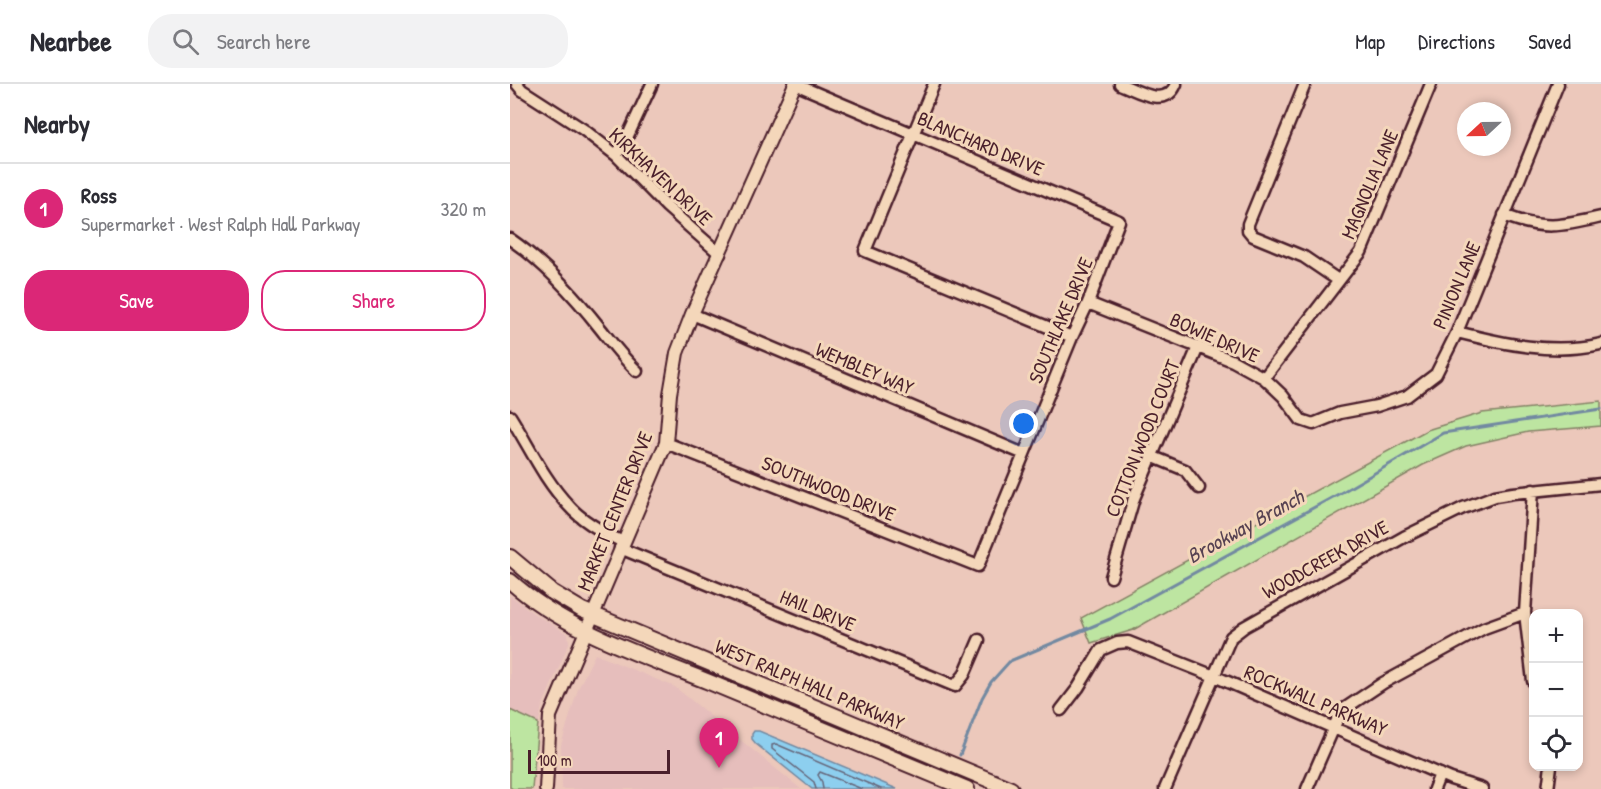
<!DOCTYPE html>
<html lang="en">
<head>
<meta charset="utf-8">
<style>
	:root { --surface:#fff; --page:#f2f2f3; --text:#2b2b33; --muted:#7c7c81; --line:#e1e1e2; --accent:#db2777 }
	body { margin:0; font-family:"Patrick Hand",sans-serif; background:var(--page); color:var(--text) }
	.controls { position:absolute; right:18px; bottom:18px; display:grid; overflow:hidden; border-radius:12px; box-shadow:0 3px 9px #0003 }
	.controls button { width:54px; height:54px; display:grid; place-items:center; padding:0; border:0; border-bottom:2px solid var(--line); background:var(--surface); color:var(--text); font:30px sans-serif }
	.compass { position:absolute; left:947px; top:18px; width:54px; height:54px; border-radius:50%; background:var(--surface); box-shadow:0 3px 9px #0003; rotate:248deg }
	.scale { position:absolute; left:18px; bottom:15px; width:142px; box-sizing:border-box; padding-left:6px; border:3px solid #4a1f2b; border-top:0; font-size:16px; line-height:21px; white-space:nowrap; color:#4a1f2b; -webkit-text-stroke:4px #f4d7ba; paint-order:stroke }
	.you { position:absolute; left:514px; top:340px; width:21px; height:21px; margin:-15px; border:4px solid #fff; border-radius:50%; background:#1a73e8; box-shadow:0 0 0 9px #1a73e833 }
	.badge { display:grid; place-items:center; width:39px; height:39px; border-radius:50%; background:var(--accent); color:#fff; font-size:20px; font-weight:700 }
	.pin { position:absolute; translate:-50% -50px; filter:drop-shadow(0 2px 3px #0008) }
	.pin::after { content:''; position:absolute; top:32px; width:21px; height:18px; background:inherit; clip-path:polygon(0 0,100% 0,50% 100%) }
	.list { margin:0; padding:0; list-style:none }
	h2 { display:flex; justify-content:space-between; align-items:center; height:78px; margin:0; padding:0 24px; font-size:26px }
	h2 small { font-size:20px; font-weight:400; color:var(--muted) }
	.list li { display:grid; grid-template-columns:39px 1fr auto; gap:18px; align-items:center; box-sizing:border-box; height:90px; padding:0 24px; border-top:2px solid var(--line) }
	.list b { display:block; font-size:22px; white-space:nowrap }
	.list p { margin:0; font-size:20px; white-space:nowrap; color:var(--muted) }
	.list em { font-size:20px; font-style:normal; color:var(--muted) }
	.actions { display:flex; gap:12px; padding:18px 24px }
	.actions a { flex:1; padding:14px 0; border:2px solid var(--accent); border-radius:24px; text-align:center; font-size:21px; color:var(--accent) }
	.actions .main { background:var(--accent); color:#fff }
	.icon { flex:none; width:33px; height:33px; fill:none; stroke:currentColor; stroke-width:2; stroke-linecap:round; stroke-linejoin:round }
	.map { position:relative; flex:none; width:1091px; height:705px; overflow:hidden }
	header { display:flex; align-items:center; gap:36px; box-sizing:border-box; height:84px; padding:0 30px; background:var(--surface); border-bottom:2px solid var(--line) }
	header strong { font-size:28px }
	nav { display:flex; gap:33px; margin-inline-start:auto; font-size:21px }
	.search { width:420px; height:54px; background:var(--page); display:flex; align-items:center; gap:15px; box-sizing:border-box; padding:0 21px; border-radius:24px; color:var(--muted); font-size:22px }
	main { display:flex }
	aside { flex:1; background:var(--surface) }
	.map>svg:first-child { display:block }
	.built { fill:#e6bebc }
	.green { fill:#bde5a1; stroke:#848266; stroke-width:1.5 }
	.water { fill:#8dcfef; stroke:#7289a1; stroke-width:1.5 }
	.lines { fill:none; stroke-linecap:round; stroke-linejoin:round }
	.shore { stroke:#656579; stroke-width:1.5 }
	.stream { stroke:#7289a1; stroke-width:3 }
	.minor-casing { stroke:#4a1f2b; stroke-width:15 }
	.tertiary-casing { stroke:#4a1f2b; stroke-width:16 }
	.secondary-casing { stroke:#4a1f2b; stroke-width:18 }
	.minor { stroke:#f4d7ba; stroke-width:10 }
	.tertiary { stroke:#f4d7ba; stroke-width:12 }
	.secondary { stroke:#f4d7ba; stroke-width:14 }
	.labels { text-anchor:middle; dominant-baseline:central; stroke-width:6; stroke-linejoin:round; paint-order:stroke }
	.street-label { font-size:20px; fill:#4a1f2b; stroke:#f4d7ba }
	.water-label { font-size:21px; font-style:italic; fill:#574252; stroke:#f4d7ba }
</style>
</head>
<body>
<header>
<strong>Nearbee</strong>
<div class="search"><svg class="icon" aria-label="search" viewBox="0 0 24 24"><circle cx="10" cy="10" r="6"/><path d="M15 15l6 6"/></svg>Search here</div>
<nav><a>Map</a><a>Directions</a><a>Saved</a></nav>
</header>
<main>
<aside>
<h2>Nearby<small></small></h2>
<ul class="list">
<li><span class="badge">1</span><div><b>Ross</b><p>Supermarket · West Ralph Hall Parkway</p></div><em>320 m</em></li>
</ul>
<div class="actions"><a class="main">Save</a><a>Share</a></div>
</aside>
<div class="map">
<svg width="1091" height="705" viewBox="0 0 1091 705">
	<rect width="100%" height="100%" fill="#ecc8bb"/>
	<filter id="ink" filterUnits="userSpaceOnUse"><feTurbulence type="fractalNoise" baseFrequency=".0167" numOctaves="2"/><feDisplacementMap in="SourceGraphic" scale="12" xChannelSelector="R" yChannelSelector="G"/><feConvolveMatrix kernelMatrix="1 2 1 2 8 2 1 2 1" color-interpolation-filters="sRGB"/></filter>
	<g filter="url(#ink)">
		<path class="built" d="M 0,511 L 23,529 L 58,550 L 59,559 L 32,623 L 23,666 L 22,705 L 0,705 Z
			M 85,570 L 165,603 L 291,705 L 52,705 L 51,661 L 68,605 Z"/>
		<path class="green" d="M 1091,317 L 1091,342 L 1018,348 L 956,362 L 913,381 L 623,546 L 581,559 L 571,534 L 917,346 L 972,329 Z
			M 0,626 L 28,639 L 22,705 L 3,705 L 0,703 Z"/>
		<path class="water" d="M 244,647 L 249,647 L 387,705 L 302,705 L 246,660 L 242,655 L 242,650 Z"/>
		<g class="lines">
			<path class="shore" d="M 306,705 L 304,698 L 262,665 L 262,661 L 266,660 L 371,705
				M 313,705 L 312,698 L 308,691 L 310,688 L 352,705"/>
			<path class="stream" d="M 450,671 L 472,614 L 481,598 L 500,577 L 600,535 L 834,407 L 933,349 L 1091,325"/>
			<g class="minor-casing">
				<path id="minor" d="M 7,0 L 12,6 L 74,46 L 106,71 L 157,123 L 210,170
					M 424,0 L 355,167 L 562,253
					M 610,0 C 628,7 656,25 666,0
					M 795,0 L 738,140 L 738,146 L 743,152 L 794,173 L 828,196
					M 106,71 L 115,58 L 142,0
					M 994,131 C 1032,147 1053,142 1091,133
					M 0,155 C 35,179 64,211 90,244 C 102,259 113,274 127,287
					M 578,219 L 723,277 L 754,294 L 773,312 L 791,336 L 803,340 L 830,329 L 867,322 L 897,312 L 926,290 L 947,248 L 1048,0
					M 182,230 L 514,370
					M 947,248 C 994,260 1043,271 1091,260
					M 754,294 L 851,168 L 921,0
					M 0,332 C 19,362 34,396 59,422 C 73,438 94,449 113,458
					M 156,359 L 468,482 L 562,253 L 578,219 L 609,137 L 285,0
					M 641,372 L 675,386 L 689,404
					M 1023,406 L 1015,529 L 1023,597
					M 110,464 L 445,602 L 454,591 L 469,556
					M 601,493 L 624,414 L 688,263
					M 551,626 L 568,604 L 591,566 L 607,559 L 618,558 L 704,592 L 941,695 L 972,705
					M 655,705 L 721,553 L 734,543 L 894,453 L 953,424 L 985,412 L 1003,409 L 1091,400
					M 797,705 L 828,634 L 834,625 L 873,599 L 974,544 L 1015,529
					M 924,705 L 930,690
					M 1038,705 L 1041,682"/>
			</g>
			<g class="tertiary-casing">
				<path id="tertiary" d="M 36,705 L 40,632 L 156,359 L 160,310 L 167,269 L 182,230 L 285,0"/>
			</g>
			<g class="secondary-casing">
				<path id="secondary" d="M 0,473 L 42,508 L 72,526 L 501,705
					M 0,497 C 56,547 130,570 199,598 C 285,633 371,669 457,705"/>
			</g>
			<use href="#minor" class="minor"/>
			<use href="#tertiary" class="tertiary"/>
			<use href="#secondary" class="secondary"/>
		</g>
	</g>
	<g class="labels">
		<g class="street-label">
			<text transform="translate(471 59) rotate(23)">BLANCHARD DRIVE</text>
			<text transform="translate(151 92) rotate(43)">KIRKHAVEN DRIVE</text>
			<text transform="translate(859 100) rotate(-67)">MAGNOLIA LANE</text>
			<text transform="translate(946 201) rotate(-67)">PINION LANE</text>
			<text transform="translate(550 236) rotate(-67)">SOUTHLAKE DRIVE</text>
			<text transform="translate(705 253) rotate(24)">BOWIE DRIVE</text>
			<text transform="translate(355 284) rotate(23)">WEMBLEY WAY</text>
			<text transform="translate(632 354) rotate(-68)">COTTON WOOD COURT</text>
			<text transform="translate(319 404) rotate(22)">SOUTHWOOD DRIVE</text>
			<text transform="translate(104 427) rotate(-68)">MARKET CENTER DRIVE</text>
			<text transform="translate(815 475) rotate(-29)">WOODCREEK DRIVE</text>
			<text transform="translate(308 526) rotate(22)">HAIL DRIVE</text>
			<text transform="translate(300 600) rotate(23)">WEST RALPH HALL PARKWAY</text>
			<text transform="translate(806 616) rotate(23)">ROCKWALL PARKWAY</text>
		</g>
		<g class="water-label">
			<text transform="translate(735 442) rotate(-29)">Brookway Branch</text>
		</g>
	</g>
</svg>
<div class="controls">
<button>+</button>
<button>−</button>
<button><svg class="icon" aria-label="locate" viewBox="0 0 24 24"><circle cx="12" cy="12" r="6"/><path d="M12 2v4M12 18v4M2 12h4M18 12h4"/></svg></button>
</div>
<svg class="compass" viewBox="-18 -18 36 36"><path d="M0-13l5 13h-10z" fill="#e53935"/><path d="M0 13l5-13h-10z" fill="#7c7c81"/></svg>
<div class="scale">100 m</div>
<div class="you"></div>
<div class="pin badge" style="left:209px;top:684px">1</div>
</div>
</main>
</body>
</html>
